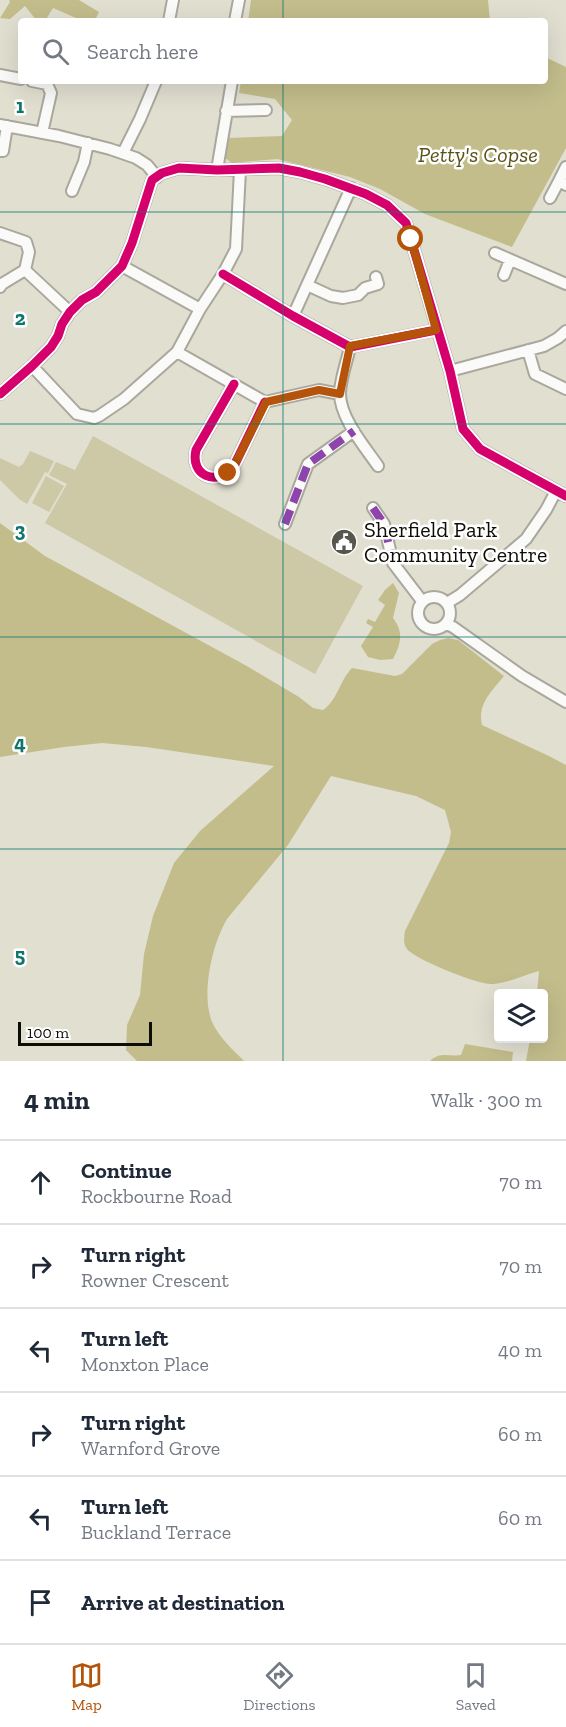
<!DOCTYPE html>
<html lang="en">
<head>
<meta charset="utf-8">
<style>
	:root { --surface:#fff; --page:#f2f2f3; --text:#1f2937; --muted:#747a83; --line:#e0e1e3; --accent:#b45309 }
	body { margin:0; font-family:"Zilla Slab",serif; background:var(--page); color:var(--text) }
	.controls { position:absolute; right:18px; bottom:18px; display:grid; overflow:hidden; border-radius:6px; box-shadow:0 6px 24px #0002 }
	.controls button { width:54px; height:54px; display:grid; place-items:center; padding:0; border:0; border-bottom:2px solid var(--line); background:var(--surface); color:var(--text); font:30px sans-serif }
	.scale { position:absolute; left:18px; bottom:15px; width:134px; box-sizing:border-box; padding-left:6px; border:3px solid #0d0c05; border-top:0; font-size:16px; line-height:21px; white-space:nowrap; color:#0d0c05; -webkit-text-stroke:4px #fff; paint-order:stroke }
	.stop { position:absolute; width:18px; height:18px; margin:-14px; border:4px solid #b45309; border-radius:50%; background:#fff }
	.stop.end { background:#b45309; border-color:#fff; box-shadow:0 2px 6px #0008 }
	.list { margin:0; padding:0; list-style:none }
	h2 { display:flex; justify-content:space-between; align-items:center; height:78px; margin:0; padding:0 24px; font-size:26px }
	h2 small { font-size:20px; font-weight:400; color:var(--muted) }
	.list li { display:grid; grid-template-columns:39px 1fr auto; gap:18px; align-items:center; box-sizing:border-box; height:84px; padding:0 24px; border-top:2px solid var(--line) }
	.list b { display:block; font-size:22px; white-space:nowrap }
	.list p { margin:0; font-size:20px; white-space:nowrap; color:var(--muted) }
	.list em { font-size:20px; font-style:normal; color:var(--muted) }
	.icon { flex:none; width:33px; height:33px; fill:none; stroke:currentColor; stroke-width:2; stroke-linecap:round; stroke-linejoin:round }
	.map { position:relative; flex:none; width:566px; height:1061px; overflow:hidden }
	.search { position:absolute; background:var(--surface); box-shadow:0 6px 24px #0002; left:18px; right:18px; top:18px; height:66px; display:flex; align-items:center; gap:15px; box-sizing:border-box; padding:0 21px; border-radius:6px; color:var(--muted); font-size:22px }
	.sheet { height:582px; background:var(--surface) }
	nav { display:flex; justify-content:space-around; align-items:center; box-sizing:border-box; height:84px; border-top:2px solid var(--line); background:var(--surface); font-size:16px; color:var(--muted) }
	nav a { display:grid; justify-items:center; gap:3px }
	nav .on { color:var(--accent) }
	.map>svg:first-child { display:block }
	.green { fill:#cdc8a6 }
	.forest { fill:#c3bd8c }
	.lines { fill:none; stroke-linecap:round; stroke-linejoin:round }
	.minor-casing { stroke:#aaa89d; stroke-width:14 }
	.minor { stroke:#fafaf8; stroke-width:10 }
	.quiet { stroke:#8e44ad; stroke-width:8; stroke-dasharray:15 8; stroke-linecap:butt }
	.cycleway-casing { stroke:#fff; stroke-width:13 }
	.cycleway { stroke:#d6006c; stroke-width:9 }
	.route { stroke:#b45309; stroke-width:8 }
	.grid { fill:none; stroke:#0f766e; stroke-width:1.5; stroke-opacity:0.55 }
	.labels { text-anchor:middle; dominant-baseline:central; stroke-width:5; stroke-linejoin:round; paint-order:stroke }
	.park-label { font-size:22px; font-style:italic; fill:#5a5319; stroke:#fff }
	.poi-label { font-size:22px; fill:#0d0c05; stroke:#fff; text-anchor:start }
	.grid-label { font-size:20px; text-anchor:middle; font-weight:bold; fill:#0f766e; stroke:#fff; stroke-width:5; stroke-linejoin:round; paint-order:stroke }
</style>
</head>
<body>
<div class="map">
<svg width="566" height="1061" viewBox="0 0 566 1061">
	<rect width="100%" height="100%" fill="#e1dfd0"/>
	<path class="green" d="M 93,436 L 363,586 L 315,674 L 45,523 L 67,484 L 49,475 L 56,462 L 75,470 Z
		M 30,451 L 54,461 L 48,473 L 45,472 L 27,504 L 19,499 L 0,480 L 0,458 L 19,467 L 23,464 Z
		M 46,476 L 64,486 L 49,512 L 32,503 Z"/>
	<path class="forest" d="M 9,0 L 79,0 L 99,12 L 95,20 L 76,18 L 53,8 L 45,21 L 37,21 L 25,6 L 10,19 L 0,18 L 10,2 Z
		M 251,0 L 488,0 L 490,21 L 248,21 Z
		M 545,57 L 566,67 L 566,148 L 512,247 L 425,214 L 380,189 L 350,177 L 277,159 L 232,163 L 225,158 L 227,138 L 282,136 L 292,120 L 275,99 L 239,93 L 241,81 L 545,81 Z
		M 0,523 L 45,556 L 245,665 L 299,697 L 313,708 L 323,710 C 337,701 340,680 352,668 L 395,676 L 402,674 L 432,644 L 440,640 L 448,638 L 458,640 L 504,676 C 492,691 477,704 482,725 L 549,756 L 566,765 L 566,1061 L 526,1061 L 530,1039 L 544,1038 L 544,993 L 537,993 L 539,971 C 524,975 508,983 493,984 C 481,986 414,959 407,949 C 403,944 404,937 405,931 L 449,843 L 451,832 L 445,810 L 416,796 L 331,776 L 288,845 L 227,919 C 212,944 200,997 213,1024 C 220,1038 233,1050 244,1061 L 137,1061 L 126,1050 L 127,1025 L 140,995 L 144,954 L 153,916 L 174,863 L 200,831 L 274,766 L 146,747 L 102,743 L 64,747 L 0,757 Z
		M 393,583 L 399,593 L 393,618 C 404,632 401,644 393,659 L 380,660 L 368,657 L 361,646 L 373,627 L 366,623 L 368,619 L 375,622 L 385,605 L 378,600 L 385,590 Z
		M 465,1044 L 513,1052 L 512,1061 L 430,1061 C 440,1051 449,1057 461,1055 Z"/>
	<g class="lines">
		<g class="minor-casing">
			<path id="minor" d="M 169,21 L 173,0
				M 235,21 L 239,0
				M 0,75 L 21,79
				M 32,81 L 47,84 L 51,93 L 42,133
				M 226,111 L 266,110
				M 0,125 L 59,136 L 110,149 L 136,158 L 147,165 L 157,177
				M 0,151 L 3,151 L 7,126
				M 123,153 L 140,119 L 156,81
				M 217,170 L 232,81
				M 559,181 L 566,167
				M 72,191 L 84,162 L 88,143
				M 550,198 L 559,181 L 566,185
				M 0,233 L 26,242 L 29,252 L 25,270 L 2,284 L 0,287
				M 495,253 L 566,284
				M 122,266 L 200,309
				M 25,270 L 70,312
				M 223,274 L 293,316 L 350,347 L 436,330
				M 504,275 L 510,260
				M 307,285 L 331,296 L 343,298 L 358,295 L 365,288 L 378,284 L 376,277
				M 293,316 L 351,188
				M 350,347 C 347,361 341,377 340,392 C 339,417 365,447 378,466
				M 528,350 L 535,374 L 566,389
				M 177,352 L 265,402 L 319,390 L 340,394
				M 32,366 L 77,414 L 94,418 L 99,416 L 124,399 L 177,352 L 200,309 L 223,274 L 236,249 L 240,170
				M 450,371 L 544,346 L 558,338 L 566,331
				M 234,384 L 196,450 C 190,476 216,486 233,468 L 265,402
				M 0,394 L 32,366 L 51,347 L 58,336 L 62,324 L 70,312 L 82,300 L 96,292 L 122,266 L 132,243 L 152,180 L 162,173 L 179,168 L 217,170 L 279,168 L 300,172 L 325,179 L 366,194 L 387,205 L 406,223 L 450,371 L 463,429 L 480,449 L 566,496
				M 373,508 L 384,524 L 393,563 L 422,601
				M 285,524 L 308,464 L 354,431
				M418 613a16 16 0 1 1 32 0a16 16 0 1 1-32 0Z
				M 447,603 L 460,595 L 526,539 L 546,510 L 556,491
				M 446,624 L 453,627 L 522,676 L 566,702"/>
		</g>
		<use href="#minor" class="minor"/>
		<path class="quiet" d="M 373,508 L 384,524 L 393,563
			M 285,524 L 308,464 L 354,431"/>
		<g class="cycleway-casing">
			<path id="cycleway" d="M 223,274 L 293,316 L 350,347 L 436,330
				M 234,384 L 196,450 C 190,476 216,486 233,468 L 265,402
				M 0,394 L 32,366 L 51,347 L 58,336 L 62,324 L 70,312 L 82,300 L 96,292 L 122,266 L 132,243 L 152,180 L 162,173 L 179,168 L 217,170 L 279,168 L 300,172 L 325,179 L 366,194 L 387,205 L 406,223 L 450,371 L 463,429 L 480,449 L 566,496"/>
		</g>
		<use href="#cycleway" class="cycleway"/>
	</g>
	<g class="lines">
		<path class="route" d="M 228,473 L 233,468 L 266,402 L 319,390 L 340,394 L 350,346 L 436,330 L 411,239"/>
	</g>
	<path class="grid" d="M 283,0 L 283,21M 283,81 L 283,1061M 0,212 L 566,212M 0,424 L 566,424M 0,637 L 566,637M 0,849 L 566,849"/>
	<defs>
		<g id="civic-disc" transform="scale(1.35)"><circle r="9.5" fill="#57564c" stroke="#fff"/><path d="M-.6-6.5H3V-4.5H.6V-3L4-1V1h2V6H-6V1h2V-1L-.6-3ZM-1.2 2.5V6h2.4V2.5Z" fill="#fff"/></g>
	</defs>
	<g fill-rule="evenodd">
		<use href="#civic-disc" x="344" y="542"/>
	</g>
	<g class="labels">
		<g class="park-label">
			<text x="478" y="154">Petty's Copse</text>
		</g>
		<g class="poi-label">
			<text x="364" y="529">Sherfield Park<tspan x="364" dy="25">Community Centre</tspan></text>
		</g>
	</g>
	<g class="grid-label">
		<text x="20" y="113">1</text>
		<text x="20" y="325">2</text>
		<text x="20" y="537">3</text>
		<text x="20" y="750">4</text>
		<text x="20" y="962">5</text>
	</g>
</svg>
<div class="controls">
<button><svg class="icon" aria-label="layers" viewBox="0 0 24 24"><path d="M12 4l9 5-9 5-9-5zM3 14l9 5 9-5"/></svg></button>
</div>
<div class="scale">100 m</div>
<div class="stop" style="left:411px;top:239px"></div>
<div class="stop end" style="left:228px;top:473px"></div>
<div class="search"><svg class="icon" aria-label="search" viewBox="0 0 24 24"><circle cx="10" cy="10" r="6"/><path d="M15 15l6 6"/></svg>Search here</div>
</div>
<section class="sheet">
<h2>4 min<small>Walk · 300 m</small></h2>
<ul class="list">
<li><svg class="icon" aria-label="ahead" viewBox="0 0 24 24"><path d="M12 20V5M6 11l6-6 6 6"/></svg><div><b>Continue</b><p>Rockbourne Road</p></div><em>70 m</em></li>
<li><svg class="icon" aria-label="right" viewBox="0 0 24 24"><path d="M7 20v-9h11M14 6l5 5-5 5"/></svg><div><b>Turn right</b><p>Rowner Crescent</p></div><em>70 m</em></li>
<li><svg class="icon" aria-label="left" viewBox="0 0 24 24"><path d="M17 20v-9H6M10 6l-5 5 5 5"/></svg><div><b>Turn left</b><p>Monxton Place</p></div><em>40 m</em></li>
<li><svg class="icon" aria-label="right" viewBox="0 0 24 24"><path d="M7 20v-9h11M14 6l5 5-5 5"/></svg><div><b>Turn right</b><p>Warnford Grove</p></div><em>60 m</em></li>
<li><svg class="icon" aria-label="left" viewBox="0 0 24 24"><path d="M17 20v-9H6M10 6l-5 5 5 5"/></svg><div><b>Turn left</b><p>Buckland Terrace</p></div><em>60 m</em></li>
<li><svg class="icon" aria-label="arrive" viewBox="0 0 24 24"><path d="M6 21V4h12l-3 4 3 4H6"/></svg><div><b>Arrive at destination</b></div></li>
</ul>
</section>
<nav>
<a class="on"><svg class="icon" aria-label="map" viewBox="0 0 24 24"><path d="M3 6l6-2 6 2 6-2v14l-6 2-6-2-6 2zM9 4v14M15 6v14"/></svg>Map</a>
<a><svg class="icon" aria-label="directions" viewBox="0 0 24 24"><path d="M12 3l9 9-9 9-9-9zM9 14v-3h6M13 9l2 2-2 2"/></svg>Directions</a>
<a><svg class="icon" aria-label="saved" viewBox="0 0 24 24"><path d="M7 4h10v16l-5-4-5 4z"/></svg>Saved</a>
</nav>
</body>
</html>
